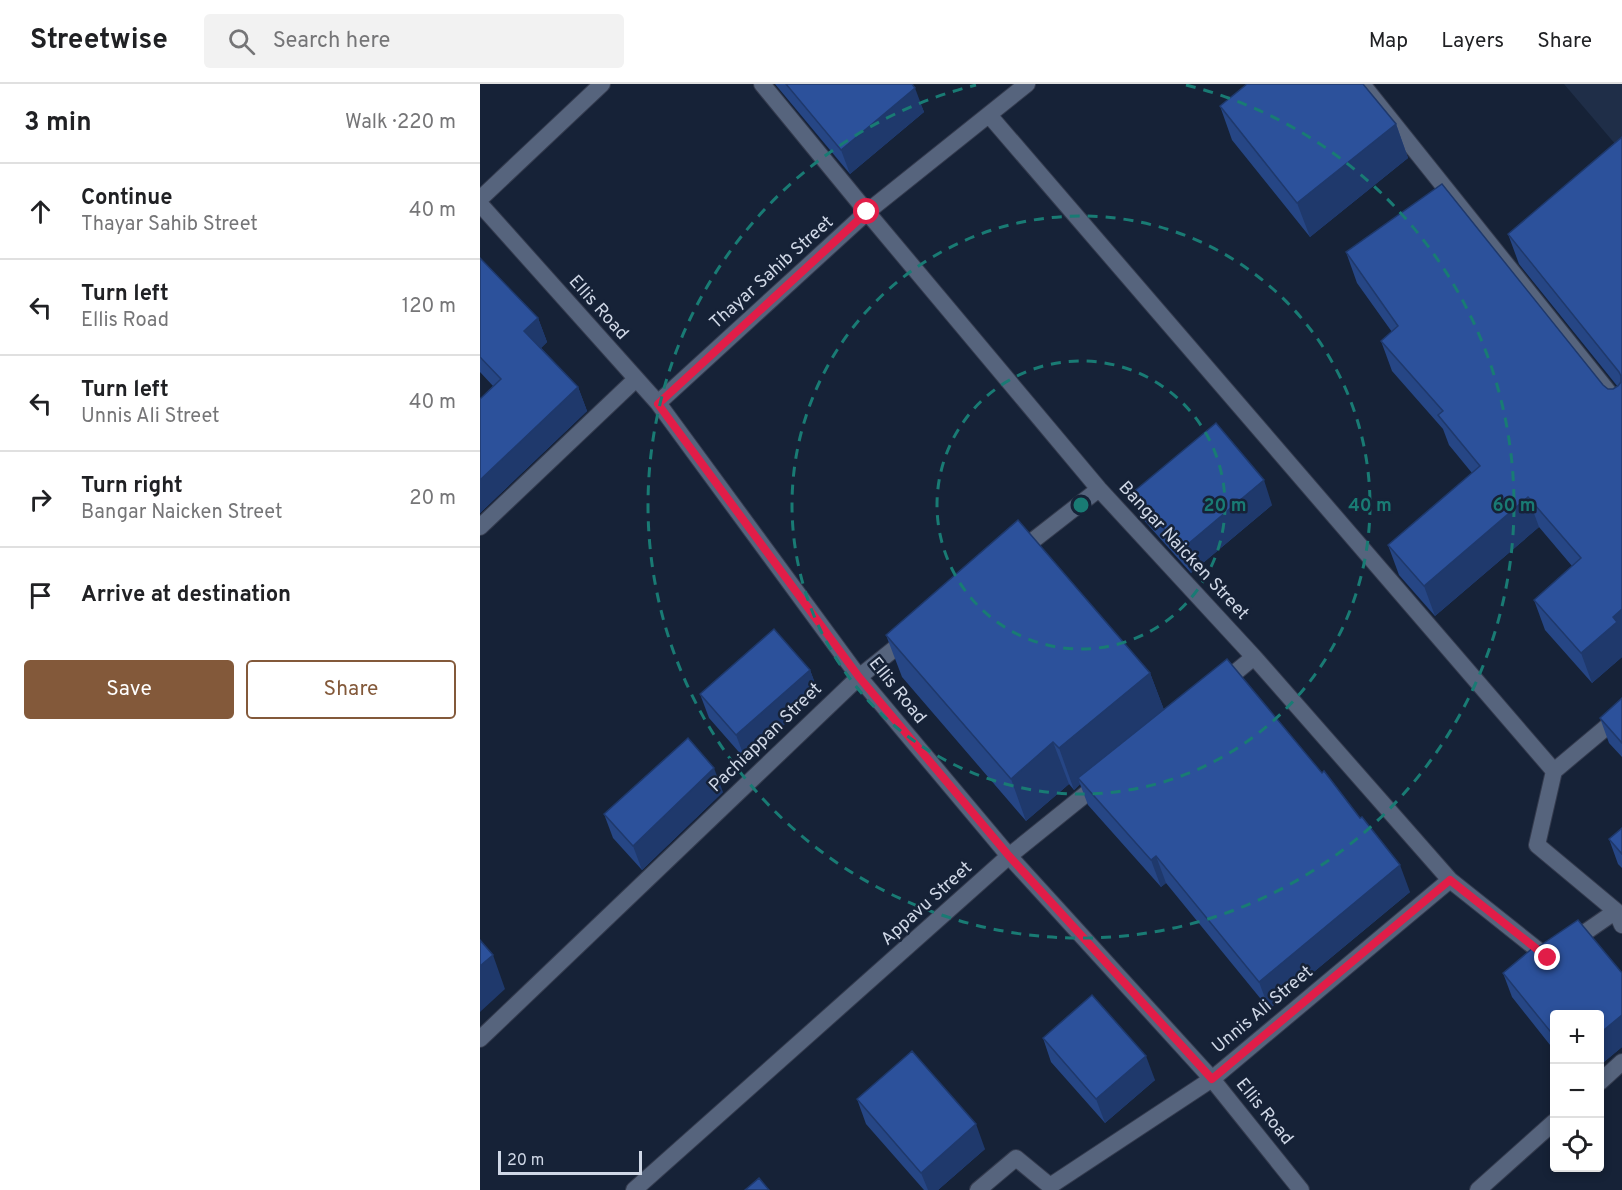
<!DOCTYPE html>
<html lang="en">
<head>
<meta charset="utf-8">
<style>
	:root { --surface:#fff; --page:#f2f2f2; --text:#202124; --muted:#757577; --line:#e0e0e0; --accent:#83593a }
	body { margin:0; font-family:Overpass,sans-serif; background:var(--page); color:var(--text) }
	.controls { position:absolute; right:18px; bottom:18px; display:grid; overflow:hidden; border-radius:6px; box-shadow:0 3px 9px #0003 }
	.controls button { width:54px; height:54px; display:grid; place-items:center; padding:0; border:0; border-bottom:2px solid var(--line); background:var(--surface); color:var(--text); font:30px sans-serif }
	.scale { position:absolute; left:18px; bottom:15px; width:144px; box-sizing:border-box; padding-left:6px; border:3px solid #cfd7e6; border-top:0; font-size:16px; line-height:21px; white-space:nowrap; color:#cfd7e6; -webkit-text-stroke:4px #162237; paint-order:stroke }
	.stop { position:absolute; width:18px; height:18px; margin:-14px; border:4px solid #e11d48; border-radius:50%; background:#fff }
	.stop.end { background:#e11d48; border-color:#fff; box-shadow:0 2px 6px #0008 }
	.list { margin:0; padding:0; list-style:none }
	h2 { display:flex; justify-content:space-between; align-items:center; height:78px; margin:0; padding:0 24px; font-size:26px }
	h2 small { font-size:20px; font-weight:400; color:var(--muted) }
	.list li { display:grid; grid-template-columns:39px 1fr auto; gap:18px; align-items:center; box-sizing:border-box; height:96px; padding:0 24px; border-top:2px solid var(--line) }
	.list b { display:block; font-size:22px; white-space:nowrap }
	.list p { margin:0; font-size:20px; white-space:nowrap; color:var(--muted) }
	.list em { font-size:20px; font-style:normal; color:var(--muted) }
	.actions { display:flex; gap:12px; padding:18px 24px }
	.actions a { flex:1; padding:14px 0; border:2px solid var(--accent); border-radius:6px; text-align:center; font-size:21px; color:var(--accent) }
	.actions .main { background:var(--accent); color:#fff }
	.icon { flex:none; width:33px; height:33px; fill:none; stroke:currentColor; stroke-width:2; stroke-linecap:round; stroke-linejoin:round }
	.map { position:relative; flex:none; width:1142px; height:1106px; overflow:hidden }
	header { display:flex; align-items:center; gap:36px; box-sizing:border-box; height:84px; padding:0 30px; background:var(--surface); border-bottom:2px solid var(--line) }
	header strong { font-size:28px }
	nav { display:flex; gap:33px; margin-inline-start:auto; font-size:21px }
	.search { width:420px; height:54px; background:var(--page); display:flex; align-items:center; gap:15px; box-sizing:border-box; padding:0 21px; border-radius:6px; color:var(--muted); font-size:22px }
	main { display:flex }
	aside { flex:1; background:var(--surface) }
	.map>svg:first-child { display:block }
	.built { fill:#1f2e48 }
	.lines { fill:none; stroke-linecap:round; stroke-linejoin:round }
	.minor-casing { stroke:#343b4e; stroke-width:18 }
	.minor { stroke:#56647d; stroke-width:16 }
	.wall { fill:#264685 }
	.shaded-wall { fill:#1f396c }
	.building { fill:#2c519b; stroke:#1f396c; stroke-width:1.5 }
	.route { stroke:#e11d48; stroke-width:8 }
	.ring { fill:none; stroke:#197b74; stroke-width:3; stroke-dasharray:10 8 }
	.labels { text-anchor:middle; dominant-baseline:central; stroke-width:5; stroke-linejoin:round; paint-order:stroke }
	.street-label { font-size:18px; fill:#cfd7e6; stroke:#162237 }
	.centre { fill:#197b74; stroke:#162237; stroke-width:3 }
	.ring-label { font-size:18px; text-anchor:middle; font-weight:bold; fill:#197b74; stroke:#162237; stroke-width:5; stroke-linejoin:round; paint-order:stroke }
</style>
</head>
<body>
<header>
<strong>Streetwise</strong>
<div class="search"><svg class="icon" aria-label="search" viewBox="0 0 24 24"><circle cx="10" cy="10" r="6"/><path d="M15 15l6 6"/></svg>Search here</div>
<nav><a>Map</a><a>Layers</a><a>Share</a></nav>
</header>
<main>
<aside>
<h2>3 min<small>Walk · 220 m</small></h2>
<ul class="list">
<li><svg class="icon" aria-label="ahead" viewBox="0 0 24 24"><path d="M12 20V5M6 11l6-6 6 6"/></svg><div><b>Continue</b><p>Thayar Sahib Street</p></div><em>40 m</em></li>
<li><svg class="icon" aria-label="left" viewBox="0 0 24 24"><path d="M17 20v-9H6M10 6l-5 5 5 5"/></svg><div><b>Turn left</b><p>Ellis Road</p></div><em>120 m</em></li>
<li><svg class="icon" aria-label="left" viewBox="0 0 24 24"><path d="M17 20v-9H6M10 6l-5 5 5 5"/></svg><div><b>Turn left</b><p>Unnis Ali Street</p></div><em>40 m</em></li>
<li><svg class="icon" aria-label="right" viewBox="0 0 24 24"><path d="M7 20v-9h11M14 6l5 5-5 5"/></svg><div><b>Turn right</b><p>Bangar Naicken Street</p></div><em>20 m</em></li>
<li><svg class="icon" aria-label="arrive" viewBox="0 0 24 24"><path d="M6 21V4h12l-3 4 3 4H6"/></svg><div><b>Arrive at destination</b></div></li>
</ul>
<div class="actions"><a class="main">Save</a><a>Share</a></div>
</aside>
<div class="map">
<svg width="1142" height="1106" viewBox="0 0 1142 1106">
	<rect width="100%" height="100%" fill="#162237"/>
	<path class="built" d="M 1084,0 L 1142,0 L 1142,68 Z"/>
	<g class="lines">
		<g class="minor-casing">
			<path id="minor" d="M 282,0 L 387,128 L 619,405 L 774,573 L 970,796 L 1068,874 L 1136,827
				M 882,0 L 1142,325
				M 509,31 L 1074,687
				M 0,115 L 122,0
				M 0,120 L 178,319 L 379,593 L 529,772 L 732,995 L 821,1106
				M 178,319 L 387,128 L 547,0
				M 0,443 L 156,295
				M 537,469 L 619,405
				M 740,601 L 774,573
				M 1142,630 L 1074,687 L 1057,761 L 1136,827 L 1142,841
				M 0,955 L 379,593 L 429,553
				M 1120,998 L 1142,978
				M 154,1106 L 529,772 L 622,697
				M 498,1106 L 536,1074 L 570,1102 L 732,995 L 970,796
				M 998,1106 L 1074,1038"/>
		</g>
		<use href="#minor" class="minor"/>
	</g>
	<path class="wall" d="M 295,0 L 432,0 L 444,28 L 370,90 Z
		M 740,22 L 916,40 L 928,74 L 830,153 L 752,56 Z
		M 1142,53 L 1142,573 L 1112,599 L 1065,546 L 1054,516 L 1092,482 L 1059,443 L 955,532 L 919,491 L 908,461 L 992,389 L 969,361 L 963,345 L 912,287 L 901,257 L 912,248 L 877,199 L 866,168 L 1128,305 L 1133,305 L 1138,303 L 1039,180 L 1028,150 Z
		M 0,174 L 58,234 L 67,258 L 61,264 L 98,303 L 107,327 L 0,429 L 0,315 L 13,302 L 0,288 Z
		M 652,409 L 792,421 L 711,489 L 661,433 Z
		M 406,551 L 670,589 L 684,626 L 930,808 L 789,925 L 686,799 L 681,803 L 608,721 L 600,700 L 594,706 L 589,700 L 546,737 L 422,593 Z
		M 330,586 L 339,610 L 265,675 L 229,634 L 220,610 Z
		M 1142,614 L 1142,673 L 1129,659 L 1120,634 Z
		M 243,708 L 162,786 L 133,754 L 124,730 Z
		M 1142,744 L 1142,784 L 1138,780 L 1129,755 Z
		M 1098,836 L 1142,889 L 1142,963 L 1119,982 L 1119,930 L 1074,930 L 1074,966 L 1032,913 L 1023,889 L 1054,863 L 1055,865 Z
		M 563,954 L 675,996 L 625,1039 L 571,978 Z
		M 377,1015 L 505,1065 L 458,1106 L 444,1106 L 386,1040 Z"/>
	<path class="shaded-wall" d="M 435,4 L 444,28 L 370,90 L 361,66 Z
		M 916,40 L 928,74 L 830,153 L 817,119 Z
		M 58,234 L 67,258 L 53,271 L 44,247 Z
		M 98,303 L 107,327 L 0,429 L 0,396 Z
		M 784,396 L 792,421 L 711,489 L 702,465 Z
		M 1048,413 L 1059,443 L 955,532 L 944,502 Z
		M 1142,525 L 1142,573 L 1112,599 L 1101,569 L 1133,533 Z
		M 330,586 L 339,610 L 265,675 L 256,651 Z
		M 670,589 L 686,631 L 598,694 L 600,700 L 594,706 L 579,664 Z
		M 573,658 L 589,700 L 546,737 L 531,695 Z
		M 234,684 L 243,708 L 162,786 L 153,762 Z
		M 676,772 L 686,799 L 681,803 L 671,776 Z
		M 920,781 L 930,808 L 789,925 L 779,898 Z
		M 13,871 L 25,905 L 0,928 L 0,882 Z
		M 1142,931 L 1142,963 L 1119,982 L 1119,950 Z
		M 666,972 L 675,996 L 625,1039 L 616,1015 Z
		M 496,1040 L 505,1065 L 458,1106 L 448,1106 L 441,1089 Z"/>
	<path class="building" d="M 306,0 L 432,0 L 435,4 L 361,66 Z
		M 767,0 L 883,0 L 916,40 L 817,119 L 740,22 Z
		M 1142,53 L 1142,525 L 1133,533 L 1137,538 L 1101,569 L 1054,516 L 1101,474 L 1048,413 L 944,502 L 908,461 L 1000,382 L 958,331 L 963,327 L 901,257 L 918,242 L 866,168 L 962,100 L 1123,301 L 1128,305 L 1133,305 L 1138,302 L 1141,298 L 1141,292 L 1139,288 L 1028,150 Z
		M 0,174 L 58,234 L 44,247 L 98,303 L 0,396 L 0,315 L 21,295 L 0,273 Z
		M 736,339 L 784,396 L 702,465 L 652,409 Z
		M 538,436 L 670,589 L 579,664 L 573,658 L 531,695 L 406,551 Z
		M 294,545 L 330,586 L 256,651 L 220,610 Z
		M 747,575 L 842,689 L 844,687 L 880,734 L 882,733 L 920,781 L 779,898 L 676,772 L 671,776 L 598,694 Z
		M 1142,614 L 1142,659 L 1120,634 Z
		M 208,654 L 234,684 L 153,762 L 124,730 Z
		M 1142,744 L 1142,770 L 1129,755 Z
		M 1098,836 L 1142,889 L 1142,931 L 1119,950 L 1119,930 L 1074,930 L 1074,952 L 1023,889 L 1054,863 L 1055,865 Z
		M 0,856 L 13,871 L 0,882 Z
		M 612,911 L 666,972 L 616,1015 L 563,954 Z
		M 432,967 L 496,1040 L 441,1089 L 377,1015 Z
		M 279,1094 L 289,1106 L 265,1106 Z"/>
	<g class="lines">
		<path class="route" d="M 387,128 L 178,320 L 379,593 L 529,772 L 732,995 L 970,796 L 1068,874"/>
	</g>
	<g class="ring">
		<circle cx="601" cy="421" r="144"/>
		<circle cx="601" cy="421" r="289"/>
		<path d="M706 1A433 433 0 1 1 496 1"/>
	</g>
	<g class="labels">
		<g class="street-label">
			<text transform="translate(292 189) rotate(-42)">Thayar Sahib Street</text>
			<text transform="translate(118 224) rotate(48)">Ellis Road</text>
			<text transform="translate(703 467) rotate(47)">Bangar Naicken Street</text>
			<text transform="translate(417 607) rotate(51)">Ellis Road</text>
			<text transform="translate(286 654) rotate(-44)">Pachiappan Street</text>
			<text transform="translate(447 820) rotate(-42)">Appavu Street</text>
			<text transform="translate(783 926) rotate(-40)">Unnis Ali Street</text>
			<text transform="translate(784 1028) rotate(51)">Ellis Road</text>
		</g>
	</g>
	<circle cx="601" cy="421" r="9" class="centre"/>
	<g class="ring-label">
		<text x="745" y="427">20 m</text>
		<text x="890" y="427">40 m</text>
		<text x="1034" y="427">60 m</text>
	</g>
</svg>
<div class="controls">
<button>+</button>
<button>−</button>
<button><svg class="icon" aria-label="locate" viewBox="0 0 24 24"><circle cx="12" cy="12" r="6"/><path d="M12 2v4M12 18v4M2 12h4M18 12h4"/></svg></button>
</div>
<div class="scale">20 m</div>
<div class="stop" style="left:387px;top:128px"></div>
<div class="stop end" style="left:1068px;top:874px"></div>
</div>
</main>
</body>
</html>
